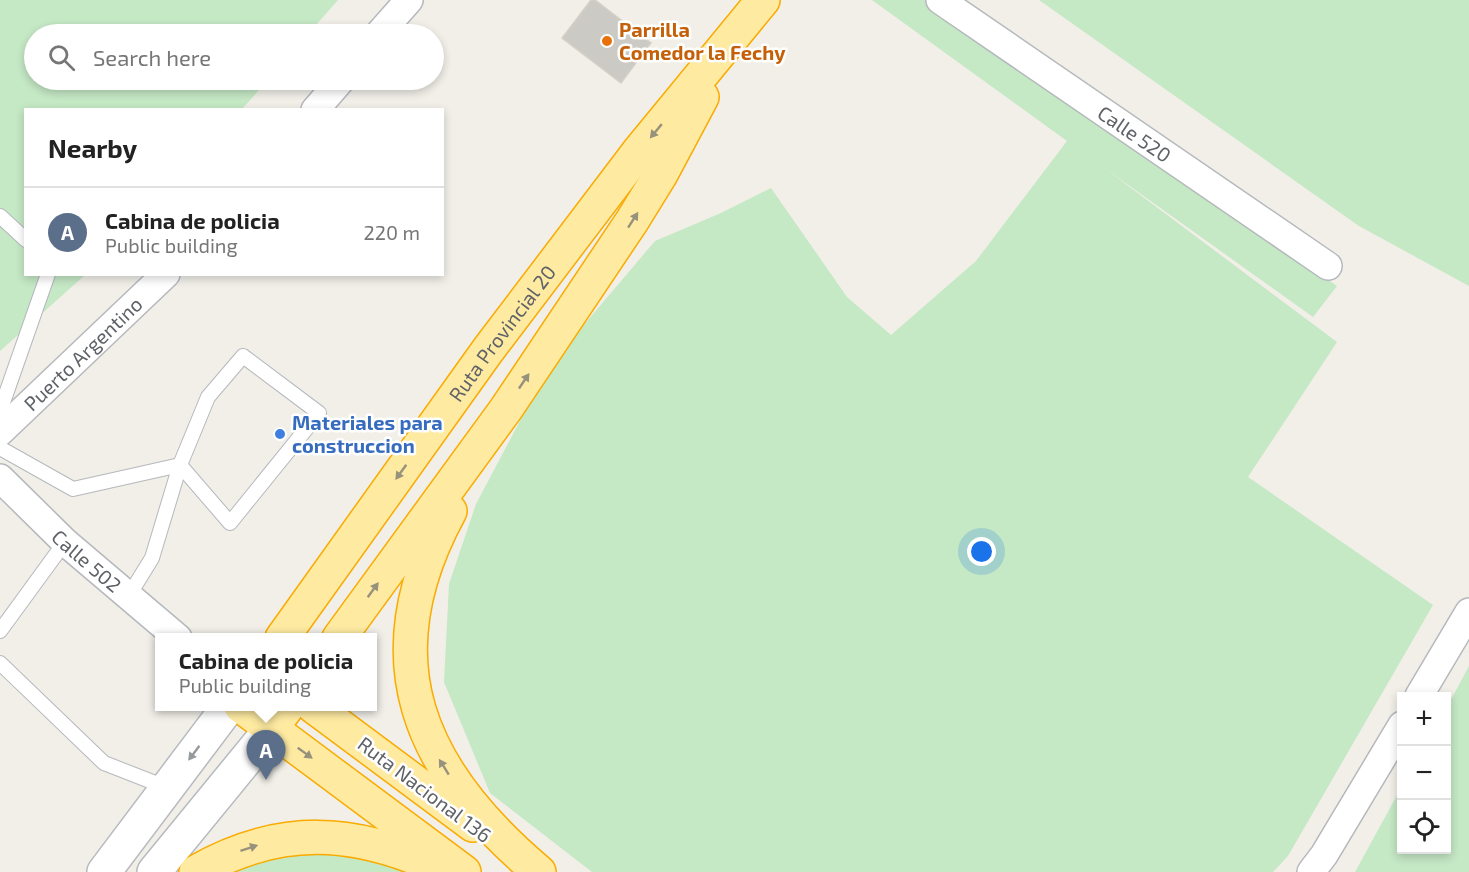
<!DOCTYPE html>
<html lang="en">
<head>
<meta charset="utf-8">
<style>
	:root { --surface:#fff; --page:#f6f6f6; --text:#222; --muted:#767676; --line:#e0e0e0; --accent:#0f766e }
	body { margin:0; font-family:"Exo 2",sans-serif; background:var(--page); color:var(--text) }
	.controls { position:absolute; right:18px; bottom:18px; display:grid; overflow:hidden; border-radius:0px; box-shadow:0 3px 9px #0003 }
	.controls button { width:54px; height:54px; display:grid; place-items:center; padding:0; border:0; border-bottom:2px solid var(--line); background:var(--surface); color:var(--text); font:30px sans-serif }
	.you { position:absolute; left:982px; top:552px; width:21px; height:21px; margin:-15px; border:4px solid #fff; border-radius:50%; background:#1a73e8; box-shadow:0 0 0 9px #1a73e833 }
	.badge { display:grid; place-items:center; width:39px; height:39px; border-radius:50%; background:var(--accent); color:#fff; font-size:20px; font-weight:700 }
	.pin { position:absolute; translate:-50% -50px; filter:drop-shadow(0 2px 3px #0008) }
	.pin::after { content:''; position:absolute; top:32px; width:21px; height:18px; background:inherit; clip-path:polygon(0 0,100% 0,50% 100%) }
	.popup { position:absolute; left:155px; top:633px; width:222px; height:78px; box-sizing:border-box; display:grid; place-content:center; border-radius:0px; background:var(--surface); filter:drop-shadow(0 2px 4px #0005); font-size:20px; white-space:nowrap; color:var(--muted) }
	.popup b { font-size:22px; color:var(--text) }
	.popup::after { content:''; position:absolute; left:50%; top:100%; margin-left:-12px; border:12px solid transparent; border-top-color:var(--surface) }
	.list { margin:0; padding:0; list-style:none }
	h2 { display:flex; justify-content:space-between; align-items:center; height:78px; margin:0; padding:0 24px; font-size:26px }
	h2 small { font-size:20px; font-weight:400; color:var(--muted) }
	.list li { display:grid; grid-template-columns:39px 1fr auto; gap:18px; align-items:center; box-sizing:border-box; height:90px; padding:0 24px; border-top:2px solid var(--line) }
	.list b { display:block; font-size:22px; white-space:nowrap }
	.list p { margin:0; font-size:20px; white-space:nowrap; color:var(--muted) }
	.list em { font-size:20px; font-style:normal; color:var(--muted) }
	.icon { flex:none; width:33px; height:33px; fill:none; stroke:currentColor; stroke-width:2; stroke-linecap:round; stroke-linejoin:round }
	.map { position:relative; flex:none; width:1469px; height:872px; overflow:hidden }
	.search { position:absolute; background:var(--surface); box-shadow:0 3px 9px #0003; left:24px; top:24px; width:420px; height:66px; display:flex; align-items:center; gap:15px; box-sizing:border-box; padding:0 21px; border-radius:33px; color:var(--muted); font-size:22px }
	.panel { position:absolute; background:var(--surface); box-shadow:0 3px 9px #0003; left:24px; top:108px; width:420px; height:168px; border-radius:0px }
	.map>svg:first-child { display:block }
	.green { fill:#c5e8c5 }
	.building { fill:#cccac5; stroke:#d6d1c6; stroke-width:1.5 }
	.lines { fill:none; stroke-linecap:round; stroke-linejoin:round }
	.service-casing { stroke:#b5b8bc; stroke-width:16 }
	.minor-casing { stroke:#b5b8bc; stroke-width:30 }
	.secondary-casing { stroke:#b6babf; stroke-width:36 }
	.trunk-casing { stroke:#f9ab00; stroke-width:36 }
	.service { stroke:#fff; stroke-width:14 }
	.minor { stroke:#fff; stroke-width:27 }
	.secondary { stroke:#fff; stroke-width:33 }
	.trunk { stroke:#feeaa1; stroke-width:33 }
	.oneway { fill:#97927c }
	.oneway2 { fill:#979a9d }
	.food-dot { fill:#e8710a; stroke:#fff; stroke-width:2 }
	.shop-dot { fill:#3f7fe0; stroke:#fff; stroke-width:2 }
	.labels { text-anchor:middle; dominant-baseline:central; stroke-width:5; stroke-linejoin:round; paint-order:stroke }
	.food-label { font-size:20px; font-weight:bold; fill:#c56008; stroke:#fff; text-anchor:start }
	.street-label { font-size:20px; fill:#5f6368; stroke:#fff }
	.shop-label { font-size:20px; font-weight:bold; fill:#366cbe; stroke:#fff; text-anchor:start }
</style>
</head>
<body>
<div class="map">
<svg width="1469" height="872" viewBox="0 0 1469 872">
	<rect width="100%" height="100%" fill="#f1efe8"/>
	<path class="green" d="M 0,0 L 338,0 L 308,34 L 34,34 L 34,80 L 268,80 L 242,109 L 26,110 L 26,274 L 85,275 L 0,351 Z
		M 872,0 L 930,0 L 1337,286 L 1313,317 L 1103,167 L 1337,342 L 1248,477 L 1433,605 L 1288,856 L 1273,872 L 592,872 L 490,793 L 444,682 L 449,584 L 476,504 L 549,366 L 655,241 L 721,213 L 771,188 L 847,297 L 891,335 L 976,261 L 1067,141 Z
		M 1039,0 L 1469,0 L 1469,286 L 1359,226 Z
		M 1469,666 L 1469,872 L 1355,872 L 1401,788 L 1402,850 L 1446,850 L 1447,707 Z
		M 296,849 L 365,860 L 408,872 L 231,872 Z"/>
	<path class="building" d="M 591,0 L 595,0 L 651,43 L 621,83 L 562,38 Z"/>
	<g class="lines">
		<g class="service-casing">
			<path id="service" d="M 0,216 L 26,240
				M 0,411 L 48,274
				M 0,448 L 73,489 L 180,465 L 230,523 L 319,413 L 243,356 L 208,397 L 180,465 L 152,558 L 128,597
				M 0,631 L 65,542
				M 0,663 L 104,763 L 168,788"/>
		</g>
		<g class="minor-casing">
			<g id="minor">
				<path id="s1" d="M 940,0 L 1328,266"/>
				<path d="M 379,34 L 409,0"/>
				<path d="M 315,110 L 341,80"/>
				<path id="s2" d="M 0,432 L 166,274"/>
				<path id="s3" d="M 0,478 L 65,542 L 178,638"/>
				<path d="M 1419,696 L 1469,612"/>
				<path d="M 1311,872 L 1324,855 L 1402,725"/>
			</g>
		</g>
		<g class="secondary-casing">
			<path id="secondary" d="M 104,872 L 229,706
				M 154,872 L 271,729"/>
		</g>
		<g class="trunk-casing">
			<g id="trunk">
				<path d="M 450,511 C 369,659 418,770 539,872"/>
				<path id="s4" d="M 282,638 L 488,350 L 639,151 L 763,0"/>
				<path d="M 339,638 L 506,409 L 632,221 L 661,174 L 702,97"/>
				<path d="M 241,706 L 464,872"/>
				<path d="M 313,706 L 473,825"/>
				<path d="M 271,729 L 288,706"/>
				<path d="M 196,872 C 280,824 354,829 440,868"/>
			</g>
		</g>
		<use href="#service" class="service"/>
		<use href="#minor" class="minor"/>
		<use href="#secondary" class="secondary"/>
		<use href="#trunk" class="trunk"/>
	</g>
	<defs><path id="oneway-solid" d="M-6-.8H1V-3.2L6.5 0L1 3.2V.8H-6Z" transform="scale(1.5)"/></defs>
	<g class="oneway">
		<use href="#oneway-solid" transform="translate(656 131) rotate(130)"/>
		<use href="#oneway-solid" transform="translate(633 220) rotate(-57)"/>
		<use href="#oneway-solid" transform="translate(524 381) rotate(-56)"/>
		<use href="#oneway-solid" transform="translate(401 472) rotate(126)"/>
		<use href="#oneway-solid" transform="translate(373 590) rotate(-54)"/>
		<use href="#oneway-solid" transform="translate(305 753) rotate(36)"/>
		<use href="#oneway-solid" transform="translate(444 767) rotate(-122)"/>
		<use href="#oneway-solid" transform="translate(249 848) rotate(-18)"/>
	</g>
	<use class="oneway2" href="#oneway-solid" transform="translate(194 753) rotate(127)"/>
	<circle class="food-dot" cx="607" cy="41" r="6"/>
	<circle class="shop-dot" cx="280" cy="434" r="6"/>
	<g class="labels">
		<g class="food-label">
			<text x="619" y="29">Parrilla<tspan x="619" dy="23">Comedor la Fechy</tspan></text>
		</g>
		<g class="street-label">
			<text stroke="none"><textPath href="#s1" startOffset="236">Calle 520</textPath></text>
			<text stroke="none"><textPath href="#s4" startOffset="376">Ruta Provincial 20</textPath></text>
			<text stroke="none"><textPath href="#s2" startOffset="114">Puerto Argentino</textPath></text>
			<text stroke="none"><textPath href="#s3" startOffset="120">Calle 502</textPath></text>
			<text transform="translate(425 789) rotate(37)">Ruta Nacional 136</text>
		</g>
		<g class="shop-label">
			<text x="292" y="422">Materiales para<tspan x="292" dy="23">construccion</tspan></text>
		</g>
	</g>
</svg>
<div class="controls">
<button>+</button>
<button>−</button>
<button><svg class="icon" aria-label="locate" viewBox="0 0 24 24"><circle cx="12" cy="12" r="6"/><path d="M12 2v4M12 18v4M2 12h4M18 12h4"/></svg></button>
</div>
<div class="you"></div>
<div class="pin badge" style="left:266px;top:780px;background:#5c6f8a">A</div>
<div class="popup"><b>Cabina de policia</b>Public building</div>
<div class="search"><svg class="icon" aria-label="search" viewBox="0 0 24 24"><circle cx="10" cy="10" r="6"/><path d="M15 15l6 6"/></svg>Search here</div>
<section class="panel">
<h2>Nearby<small></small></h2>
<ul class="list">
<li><span class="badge" style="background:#5c6f8a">A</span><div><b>Cabina de policia</b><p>Public building</p></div><em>220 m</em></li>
</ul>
</section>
</div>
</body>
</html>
